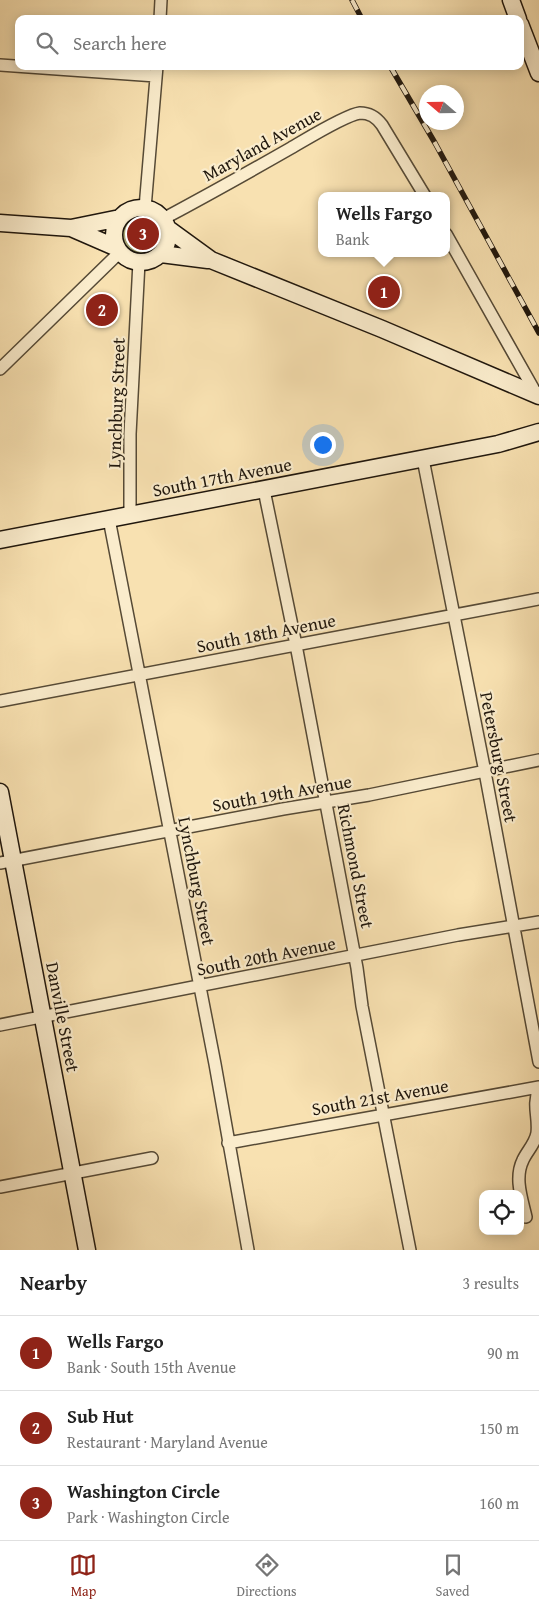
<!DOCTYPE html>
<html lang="en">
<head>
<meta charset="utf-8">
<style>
	:root { --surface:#fff; --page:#f2f2f2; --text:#222; --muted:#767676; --line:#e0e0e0; --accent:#8f2418 }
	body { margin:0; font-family:"Gentium Book Plus",serif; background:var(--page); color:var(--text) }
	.controls { position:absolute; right:15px; bottom:15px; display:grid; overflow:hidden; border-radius:10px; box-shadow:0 2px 12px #0003 }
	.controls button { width:45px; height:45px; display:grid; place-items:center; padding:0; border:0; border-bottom:1px solid var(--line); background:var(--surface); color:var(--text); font:25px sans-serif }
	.compass { position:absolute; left:419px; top:85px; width:45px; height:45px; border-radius:50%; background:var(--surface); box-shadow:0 2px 12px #0003; rotate:290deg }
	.you { position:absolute; left:322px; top:444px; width:18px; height:18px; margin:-12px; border:4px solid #fff; border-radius:50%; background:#1a73e8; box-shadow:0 0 0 8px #1a73e833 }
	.badge { display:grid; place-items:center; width:32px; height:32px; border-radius:50%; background:var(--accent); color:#fff; font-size:16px; font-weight:700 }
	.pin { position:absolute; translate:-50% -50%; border:2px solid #fff; box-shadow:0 1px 5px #0006 }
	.popup { position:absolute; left:318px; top:192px; width:132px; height:65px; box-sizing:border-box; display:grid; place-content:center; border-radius:10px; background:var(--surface); filter:drop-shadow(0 1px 4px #0005); font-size:16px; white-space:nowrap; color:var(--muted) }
	.popup b { font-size:19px; color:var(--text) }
	.popup::after { content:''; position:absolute; left:50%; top:100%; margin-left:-10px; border:10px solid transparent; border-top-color:var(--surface) }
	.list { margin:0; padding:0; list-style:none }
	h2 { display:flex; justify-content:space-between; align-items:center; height:65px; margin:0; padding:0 20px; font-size:21px }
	h2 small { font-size:16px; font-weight:400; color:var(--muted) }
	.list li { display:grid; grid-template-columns:32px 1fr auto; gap:15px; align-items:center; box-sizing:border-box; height:75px; padding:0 20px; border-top:1px solid var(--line) }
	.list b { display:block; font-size:19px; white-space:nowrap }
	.list p { margin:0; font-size:16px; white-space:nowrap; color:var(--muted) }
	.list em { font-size:16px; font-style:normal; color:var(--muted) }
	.icon { flex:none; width:28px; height:28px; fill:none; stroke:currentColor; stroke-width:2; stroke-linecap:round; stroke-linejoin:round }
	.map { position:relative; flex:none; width:539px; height:1250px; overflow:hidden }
	.search { position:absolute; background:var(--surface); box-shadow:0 2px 12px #0003; left:15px; right:15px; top:15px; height:55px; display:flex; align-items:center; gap:12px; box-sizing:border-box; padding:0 18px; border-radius:10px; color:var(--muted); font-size:19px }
	.sheet { height:290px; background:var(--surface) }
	nav { display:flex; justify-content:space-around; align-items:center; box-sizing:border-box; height:70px; border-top:1px solid var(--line); background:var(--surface); font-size:14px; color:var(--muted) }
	nav a { display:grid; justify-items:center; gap:2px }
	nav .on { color:var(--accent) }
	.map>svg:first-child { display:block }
	.green { fill:#c5c086; stroke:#726c4a }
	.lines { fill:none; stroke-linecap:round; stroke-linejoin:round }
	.street-casing { stroke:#564a36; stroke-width:14 }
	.secondary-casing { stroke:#20170d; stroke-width:19 }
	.street { stroke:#faeccc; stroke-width:11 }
	.secondary { stroke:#faeccc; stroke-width:16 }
	.rail-casing { stroke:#20170d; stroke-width:5.5 }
	.rail { stroke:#faeccc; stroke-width:4; stroke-dasharray:11; stroke-linecap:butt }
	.labels { text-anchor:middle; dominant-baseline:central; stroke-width:4.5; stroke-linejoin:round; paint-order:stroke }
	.street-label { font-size:18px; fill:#20170d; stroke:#faeccc }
</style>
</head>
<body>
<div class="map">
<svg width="539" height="1250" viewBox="0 0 539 1250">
	<rect width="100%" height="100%" fill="#f8e1b1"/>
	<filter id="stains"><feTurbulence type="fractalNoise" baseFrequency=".004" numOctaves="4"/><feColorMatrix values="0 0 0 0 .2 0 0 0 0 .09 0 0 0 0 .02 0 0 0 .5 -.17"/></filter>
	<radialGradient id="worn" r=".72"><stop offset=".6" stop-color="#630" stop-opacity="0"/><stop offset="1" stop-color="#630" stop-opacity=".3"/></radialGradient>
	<path class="green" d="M120 234a22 22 0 1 1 44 0a22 22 0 1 1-44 0Z"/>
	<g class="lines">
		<g class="street-casing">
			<path id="street" d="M 160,19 L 161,0
				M 0,65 L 156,76
				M 145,208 L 157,66
				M 163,219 C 206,196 249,172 291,148 C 305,140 345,115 360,113 C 370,113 376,117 382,125 L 425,196
				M 446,234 L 538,397
				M 0,369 L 120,252
				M 423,459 L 485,772 L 539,1062
				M 264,490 L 296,645 L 357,968 L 362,1006 L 410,1250
				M 130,515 L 130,434 L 139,262
				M 109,519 L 215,1064 L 248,1250
				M 0,701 L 539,599
				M 0,863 L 283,809 L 369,795 L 539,760
				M 0,1025 L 458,935 L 539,922
				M 228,1143 L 539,1087
				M 0,1187 L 152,1158
				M 526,1217 C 522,1199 514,1178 523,1160 C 527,1151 535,1144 537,1133 C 539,1117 532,1106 539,1088"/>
		</g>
		<g class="secondary-casing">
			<path id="secondary" d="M 511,0 L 518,19
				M 520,24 L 539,73
				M114 235a27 27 0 1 1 54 0a27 27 0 1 1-54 0Z
				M 0,223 L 71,228 L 120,218
				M 71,228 L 117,248
				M 167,228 L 211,260 L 382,329 L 539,396
				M 161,254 L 208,260
				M 0,540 L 498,444 L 539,432
				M 0,792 L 87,1250"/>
		</g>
		<use href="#street" class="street"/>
		<use href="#secondary" class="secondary"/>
		<g class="rail-casing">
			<path id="rail" d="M 352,0 L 362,19
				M 390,66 L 435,143 L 539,333"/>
		</g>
		<use href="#rail" class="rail"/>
	</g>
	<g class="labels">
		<g class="street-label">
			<text transform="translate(262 144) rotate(-29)">Maryland Avenue</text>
			<text transform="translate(116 403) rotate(-88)">Lynchburg Street</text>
			<text transform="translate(222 477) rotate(-11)">South 17th Avenue</text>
			<text transform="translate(266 633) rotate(-11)">South 18th Avenue</text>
			<text transform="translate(499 757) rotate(79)">Petersburg Street</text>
			<text transform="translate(282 793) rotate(-10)">South 19th Avenue</text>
			<text transform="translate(356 866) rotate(79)">Richmond Street</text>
			<text transform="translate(197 881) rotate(79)">Lynchburg Street</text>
			<text transform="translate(266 956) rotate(-11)">South 20th Avenue</text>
			<text transform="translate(63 1017) rotate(79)">Danville Street</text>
			<text transform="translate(380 1097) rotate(-10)">South 21st Avenue</text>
		</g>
	</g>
	<rect width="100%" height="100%" filter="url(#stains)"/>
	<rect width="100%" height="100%" fill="url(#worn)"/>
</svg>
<div class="controls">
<button><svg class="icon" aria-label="locate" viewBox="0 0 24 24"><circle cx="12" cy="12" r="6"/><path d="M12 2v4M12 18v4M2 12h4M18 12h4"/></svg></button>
</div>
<svg class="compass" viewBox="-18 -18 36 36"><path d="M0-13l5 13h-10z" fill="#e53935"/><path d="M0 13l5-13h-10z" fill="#767676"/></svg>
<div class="you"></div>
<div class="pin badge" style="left:384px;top:292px">1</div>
<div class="popup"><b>Wells Fargo</b>Bank</div>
<div class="pin badge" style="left:102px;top:310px">2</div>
<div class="pin badge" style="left:143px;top:234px">3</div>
<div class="search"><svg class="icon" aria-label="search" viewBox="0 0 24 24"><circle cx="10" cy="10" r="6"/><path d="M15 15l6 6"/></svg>Search here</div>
</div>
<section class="sheet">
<h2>Nearby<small>3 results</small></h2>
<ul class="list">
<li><span class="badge">1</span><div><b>Wells Fargo</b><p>Bank · South 15th Avenue</p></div><em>90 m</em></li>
<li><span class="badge">2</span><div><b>Sub Hut</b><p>Restaurant · Maryland Avenue</p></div><em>150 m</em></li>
<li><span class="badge">3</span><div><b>Washington Circle</b><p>Park · Washington Circle</p></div><em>160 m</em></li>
</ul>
</section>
<nav>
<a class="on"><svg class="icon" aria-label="map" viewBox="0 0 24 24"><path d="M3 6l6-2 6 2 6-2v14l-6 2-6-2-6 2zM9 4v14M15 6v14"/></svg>Map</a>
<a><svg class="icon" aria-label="directions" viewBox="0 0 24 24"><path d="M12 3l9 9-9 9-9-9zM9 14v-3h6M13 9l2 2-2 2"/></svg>Directions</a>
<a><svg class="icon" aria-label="saved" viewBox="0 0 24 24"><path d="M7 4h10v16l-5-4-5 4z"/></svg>Saved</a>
</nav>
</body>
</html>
